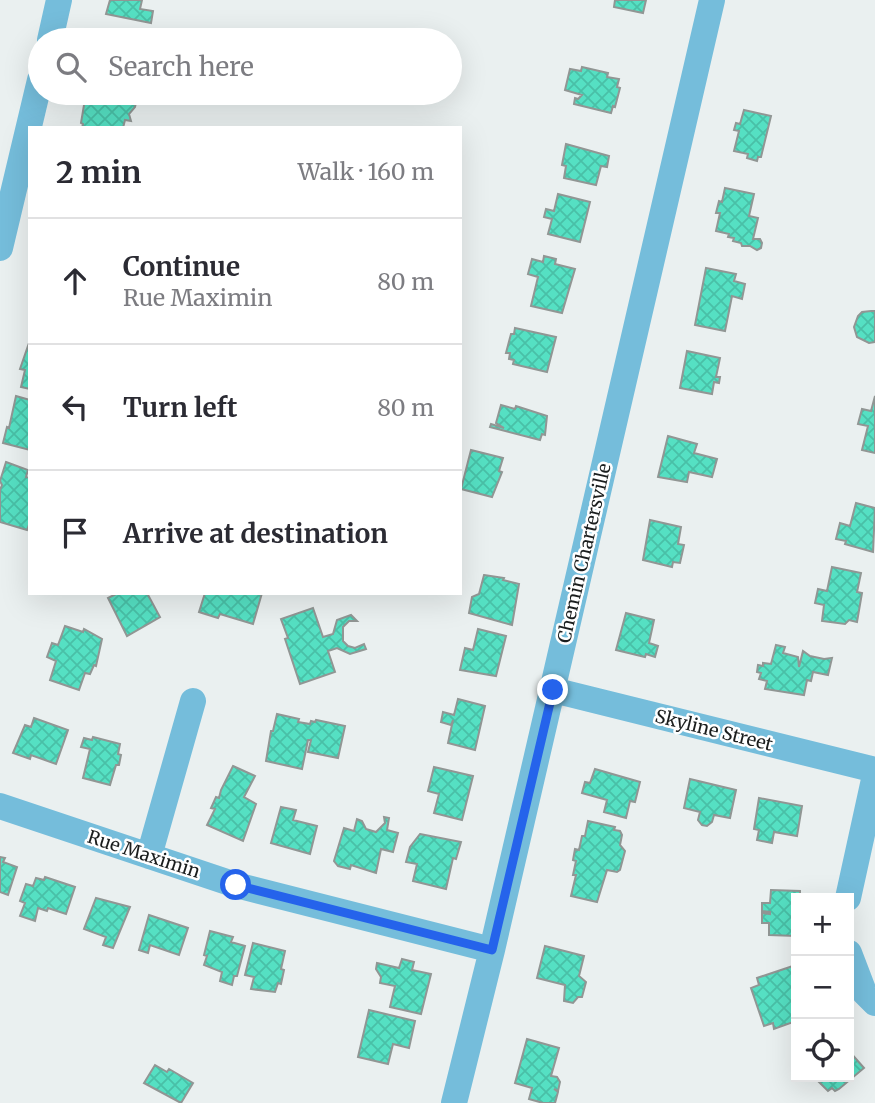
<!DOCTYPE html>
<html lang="en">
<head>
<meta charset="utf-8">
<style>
	:root { --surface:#fff; --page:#f7f7f7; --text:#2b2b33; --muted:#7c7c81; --line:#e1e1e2 }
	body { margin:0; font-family:Merriweather,serif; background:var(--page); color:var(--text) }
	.controls { position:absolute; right:21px; bottom:21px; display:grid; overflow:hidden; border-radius:0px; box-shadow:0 7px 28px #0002 }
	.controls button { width:63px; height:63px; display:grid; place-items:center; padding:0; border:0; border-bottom:2px solid var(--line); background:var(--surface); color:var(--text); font:35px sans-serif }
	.stop { position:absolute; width:21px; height:21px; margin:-16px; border:5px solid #2563eb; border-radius:50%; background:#fff }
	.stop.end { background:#2563eb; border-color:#fff; box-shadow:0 2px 7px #0008 }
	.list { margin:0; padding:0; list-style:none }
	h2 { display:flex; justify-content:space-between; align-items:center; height:91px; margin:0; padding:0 28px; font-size:30px }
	h2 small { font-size:23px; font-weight:400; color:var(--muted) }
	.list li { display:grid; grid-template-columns:46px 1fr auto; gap:21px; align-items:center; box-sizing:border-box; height:126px; padding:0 28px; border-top:2px solid var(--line) }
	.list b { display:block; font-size:26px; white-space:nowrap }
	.list p { margin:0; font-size:23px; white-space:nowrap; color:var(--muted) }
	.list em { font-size:23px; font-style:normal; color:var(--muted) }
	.icon { flex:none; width:38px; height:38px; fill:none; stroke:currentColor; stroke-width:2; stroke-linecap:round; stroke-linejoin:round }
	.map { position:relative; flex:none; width:875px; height:1103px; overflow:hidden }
	.search { position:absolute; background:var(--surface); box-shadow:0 7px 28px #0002; left:28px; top:28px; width:434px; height:77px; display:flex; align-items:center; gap:18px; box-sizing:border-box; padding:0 24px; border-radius:38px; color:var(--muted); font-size:26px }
	.panel { position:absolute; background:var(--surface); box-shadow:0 7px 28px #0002; left:28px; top:126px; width:434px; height:469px; border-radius:0px }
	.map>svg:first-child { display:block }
	.building { fill:url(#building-cross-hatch); stroke:#919694; stroke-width:2 }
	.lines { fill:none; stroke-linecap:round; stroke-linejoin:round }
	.minor { stroke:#75bddb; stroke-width:26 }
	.route { stroke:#2563eb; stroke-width:9 }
	.labels { text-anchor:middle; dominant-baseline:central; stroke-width:5; stroke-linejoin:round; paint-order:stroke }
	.street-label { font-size:18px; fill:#1b1e1e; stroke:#fff }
</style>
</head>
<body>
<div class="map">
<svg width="875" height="1103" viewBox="0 0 875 1103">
	<defs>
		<pattern id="building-cross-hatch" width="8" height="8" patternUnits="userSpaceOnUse" patternTransform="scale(1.75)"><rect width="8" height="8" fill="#55e0c3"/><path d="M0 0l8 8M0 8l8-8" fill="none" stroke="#49c0a7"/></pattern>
	</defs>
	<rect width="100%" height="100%" fill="#eaf0f0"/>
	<path class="building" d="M 110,0 L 142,0 L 140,9 L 153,11 L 151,23 L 106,14 Z
		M 615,0 L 646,0 L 643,13 L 614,7 Z
		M 106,30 L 132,36 L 131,39 L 137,40 L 103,40 Z
		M 582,67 L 608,73 L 607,77 L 619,79 L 617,87 L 620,88 L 615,107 L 613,106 L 611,113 L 574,104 L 575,98 L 578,99 L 582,95 L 565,90 L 570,69 L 581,71 Z
		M 86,93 L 110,93 L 137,98 L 135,107 L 129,114 L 131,121 L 125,120 L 123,128 L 82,128 L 83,124 L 81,123 Z
		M 744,110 L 771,116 L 761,157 L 758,157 L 757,161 L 747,158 L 748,154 L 734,151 L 739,131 L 734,130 L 736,123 L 740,124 Z
		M 566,144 L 609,156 L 607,167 L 601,166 L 596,185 L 564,178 L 566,166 L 562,165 Z
		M 725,188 L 754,194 L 749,216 L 758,218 L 753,239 L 760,239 L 762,243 L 761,248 L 757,250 L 750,246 L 742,246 L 741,243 L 733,241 L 734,238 L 728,237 L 729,234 L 716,231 L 720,213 L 716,213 L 719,201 L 722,202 Z
		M 558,194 L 590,202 L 580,242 L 548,234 L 552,219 L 544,217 L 546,209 L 554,211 Z
		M 544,256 L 556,259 L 555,264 L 575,269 L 562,313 L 531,306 L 538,277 L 528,274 L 532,259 L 543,262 Z
		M 706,268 L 736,274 L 734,281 L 745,284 L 742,299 L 732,296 L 725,331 L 695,325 Z
		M 871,311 L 875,311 L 875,342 L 869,343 L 857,337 L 854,327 L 858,316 L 862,312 Z
		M 515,328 L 556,337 L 547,372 L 513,364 L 514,360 L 509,359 L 510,353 L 506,353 L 511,334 L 514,334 Z
		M 30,340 L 30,389 L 21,387 L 25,370 L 20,369 Z
		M 687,351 L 720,358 L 716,377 L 720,377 L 719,383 L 714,382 L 712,394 L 680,388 Z
		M 16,396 L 30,400 L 30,450 L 3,443 L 7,427 L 9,428 Z
		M 875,396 L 875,453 L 862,450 L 868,426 L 858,424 L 862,409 L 871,411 Z
		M 501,405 L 515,409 L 516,406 L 547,416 L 545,435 L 542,434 L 540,440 L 490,427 L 491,424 L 504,428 L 496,423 Z
		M 668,436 L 697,444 L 694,453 L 717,459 L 712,477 L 689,472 L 687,482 L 658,477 Z
		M 471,450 L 503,458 L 499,471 L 502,472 L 492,497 L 461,489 Z
		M 6,462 L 28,470 L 26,477 L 30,478 L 30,522 L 27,530 L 0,522 L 0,490 L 2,485 L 0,481 Z
		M 856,503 L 875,508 L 873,552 L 845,544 L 846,541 L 836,539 L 840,523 L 850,526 Z
		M 650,520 L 681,527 L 678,544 L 684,545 L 680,563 L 673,562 L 672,567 L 643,560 Z
		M 832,567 L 861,573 L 857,592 L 862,593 L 857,622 L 849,620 L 845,624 L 822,621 L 824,605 L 815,603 L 818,589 L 827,591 Z
		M 484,575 L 504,578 L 503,580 L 519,584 L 512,625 L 469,613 L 472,597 L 479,594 Z
		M 118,593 L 147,593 L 160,617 L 127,636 L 108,598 Z
		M 205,593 L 262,593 L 253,624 L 220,614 L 218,618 L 199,612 Z
		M 313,608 L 323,637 L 333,634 L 337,620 L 351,615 L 357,621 L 349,621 L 343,627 L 343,641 L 348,646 L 355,648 L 364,644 L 366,649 L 350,654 L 337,648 L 328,651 L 335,672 L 300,684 L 285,639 L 288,638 L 281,619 Z
		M 626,613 L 654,620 L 649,643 L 658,646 L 655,657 L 646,654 L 645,657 L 616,650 Z
		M 65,626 L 83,632 L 84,629 L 102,639 L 96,666 L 94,665 L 90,674 L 85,673 L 79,690 L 50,680 L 56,661 L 47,657 L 52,643 L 58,645 Z
		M 478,629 L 506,636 L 496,676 L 460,670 L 465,648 L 473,650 Z
		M 776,645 L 785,647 L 783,653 L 798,657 L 799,667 L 803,651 L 810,656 L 824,659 L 832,658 L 828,675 L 813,672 L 811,681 L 807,680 L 804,695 L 765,689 L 767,681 L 759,679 L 761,673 L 757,672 L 758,665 L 763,666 L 763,663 L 771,664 Z
		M 458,699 L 485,706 L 475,750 L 448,743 L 453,720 L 451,725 L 441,722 L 443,712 L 454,715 Z
		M 277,714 L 299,719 L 298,722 L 310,724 L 311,721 L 315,722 L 316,720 L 345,726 L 338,758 L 308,752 L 311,740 L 308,740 L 302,769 L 266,761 L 271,731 L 273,731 Z
		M 34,718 L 68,730 L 56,764 L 31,755 L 30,759 L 13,753 L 25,725 L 31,727 Z
		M 93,737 L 120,744 L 118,754 L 121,755 L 119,765 L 116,765 L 110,785 L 83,778 L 90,749 L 81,747 L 84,738 L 92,740 Z
		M 233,766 L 255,776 L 244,797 L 256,804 L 243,841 L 207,825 L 215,809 L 211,808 L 216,797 L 219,798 L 221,790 Z
		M 434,767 L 473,776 L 462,820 L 434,813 L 439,794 L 428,791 Z
		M 595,769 L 640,782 L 635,802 L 630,801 L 626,818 L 604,812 L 607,800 L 582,793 L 585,782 L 590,783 Z
		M 690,779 L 736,790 L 730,818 L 714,815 L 712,822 L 707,826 L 702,825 L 698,820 L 700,812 L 684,808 Z
		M 759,798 L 802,806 L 797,836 L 774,832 L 772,843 L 757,840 L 759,830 L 754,829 Z
		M 281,807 L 296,810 L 293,820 L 317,826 L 310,854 L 271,843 Z
		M 384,817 L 389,818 L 387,830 L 398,833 L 393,852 L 381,849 L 376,873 L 351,865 L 350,869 L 338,866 L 334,861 L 344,828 L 354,831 L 357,819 L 362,821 L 366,829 L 376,832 L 385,823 Z
		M 588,821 L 615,827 L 614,830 L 620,831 L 622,835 L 620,845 L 625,851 L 620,870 L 617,872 L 607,870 L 597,902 L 571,896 L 576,875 L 573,875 L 576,861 L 573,860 L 575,849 L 579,850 L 582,836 L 585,836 Z
		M 420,834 L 461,842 L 456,859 L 453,858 L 446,889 L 413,881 L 417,864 L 406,862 L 410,847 Z
		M 0,857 L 5,858 L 3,862 L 17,867 L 8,895 L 0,892 Z
		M 45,877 L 75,887 L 66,914 L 48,908 L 47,911 L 38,908 L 35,921 L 20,916 L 25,903 L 20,901 L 26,884 L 33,886 L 36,878 L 44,880 Z
		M 771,890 L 800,891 L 800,898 L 796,898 L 796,936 L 769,935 L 769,923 L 762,923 L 762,913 L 770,914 L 770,912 L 762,911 L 762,903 L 770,903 Z
		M 96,898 L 130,907 L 113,948 L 103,945 L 106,937 L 84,929 Z
		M 149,915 L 188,928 L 179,955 L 150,945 L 148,953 L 139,950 Z
		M 210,931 L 233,937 L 231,942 L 245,946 L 237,976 L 234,976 L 232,985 L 220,981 L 222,972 L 204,965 L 207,956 L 204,955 Z
		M 253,943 L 285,951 L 281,969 L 284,970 L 281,984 L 278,983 L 275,992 L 251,989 L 254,977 L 245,975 Z
		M 545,946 L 584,956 L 579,976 L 586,982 L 582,997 L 578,997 L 573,1003 L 564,1001 L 565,985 L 537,978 Z
		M 402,959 L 414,962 L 412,970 L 431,974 L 421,1014 L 390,1007 L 395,986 L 380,983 L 381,977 L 376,969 L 377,963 L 399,968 Z
		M 796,965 L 796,1023 L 793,1022 L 774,1029 L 773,1023 L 764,1026 L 751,988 L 759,985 L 757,978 Z
		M 369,1010 L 415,1021 L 409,1048 L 393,1044 L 388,1064 L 358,1057 Z
		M 527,1039 L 559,1048 L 551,1076 L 557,1077 L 560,1082 L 558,1091 L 554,1089 L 558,1092 L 555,1103 L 543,1103 L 529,1099 L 532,1088 L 515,1083 Z
		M 849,1051 L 864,1068 L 839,1089 L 835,1091 L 832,1088 L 828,1091 L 819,1082 L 825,1077 L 849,1077 Z
		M 155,1065 L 167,1072 L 169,1069 L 193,1083 L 181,1103 L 144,1083 Z"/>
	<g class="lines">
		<path class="minor" d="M 50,40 L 59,0
			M 0,248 L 40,80
			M 553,690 L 875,770
			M 0,806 L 236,885 L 492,950
			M 149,856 L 193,701
			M 848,898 L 875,775
			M 849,953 L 864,992 L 875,1003
			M 454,1103 L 492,950 L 712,0"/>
	</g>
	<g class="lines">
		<path class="route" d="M 236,885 L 492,950 L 553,690"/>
	</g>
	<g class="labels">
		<g class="street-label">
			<text transform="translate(584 553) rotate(-77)">Chemin Chartersville</text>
			<text transform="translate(714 730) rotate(14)">Skyline Street</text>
			<text transform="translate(144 854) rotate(18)">Rue Maximin</text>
		</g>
	</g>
</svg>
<div class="controls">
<button>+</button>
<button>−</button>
<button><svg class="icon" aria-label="locate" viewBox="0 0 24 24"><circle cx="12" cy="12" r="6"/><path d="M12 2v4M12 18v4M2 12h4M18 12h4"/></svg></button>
</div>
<div class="stop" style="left:236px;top:885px"></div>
<div class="stop end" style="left:553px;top:690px"></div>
<div class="search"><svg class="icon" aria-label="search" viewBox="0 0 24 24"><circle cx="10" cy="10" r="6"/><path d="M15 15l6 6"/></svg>Search here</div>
<section class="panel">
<h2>2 min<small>Walk · 160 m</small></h2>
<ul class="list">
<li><svg class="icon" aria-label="ahead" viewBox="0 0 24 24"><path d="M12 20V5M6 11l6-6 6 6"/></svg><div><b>Continue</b><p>Rue Maximin</p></div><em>80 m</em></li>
<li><svg class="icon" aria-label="left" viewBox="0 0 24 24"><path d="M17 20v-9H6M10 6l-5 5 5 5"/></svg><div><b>Turn left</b></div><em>80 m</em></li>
<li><svg class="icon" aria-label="arrive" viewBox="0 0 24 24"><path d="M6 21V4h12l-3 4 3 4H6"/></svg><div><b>Arrive at destination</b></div></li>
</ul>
</section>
</div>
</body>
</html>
